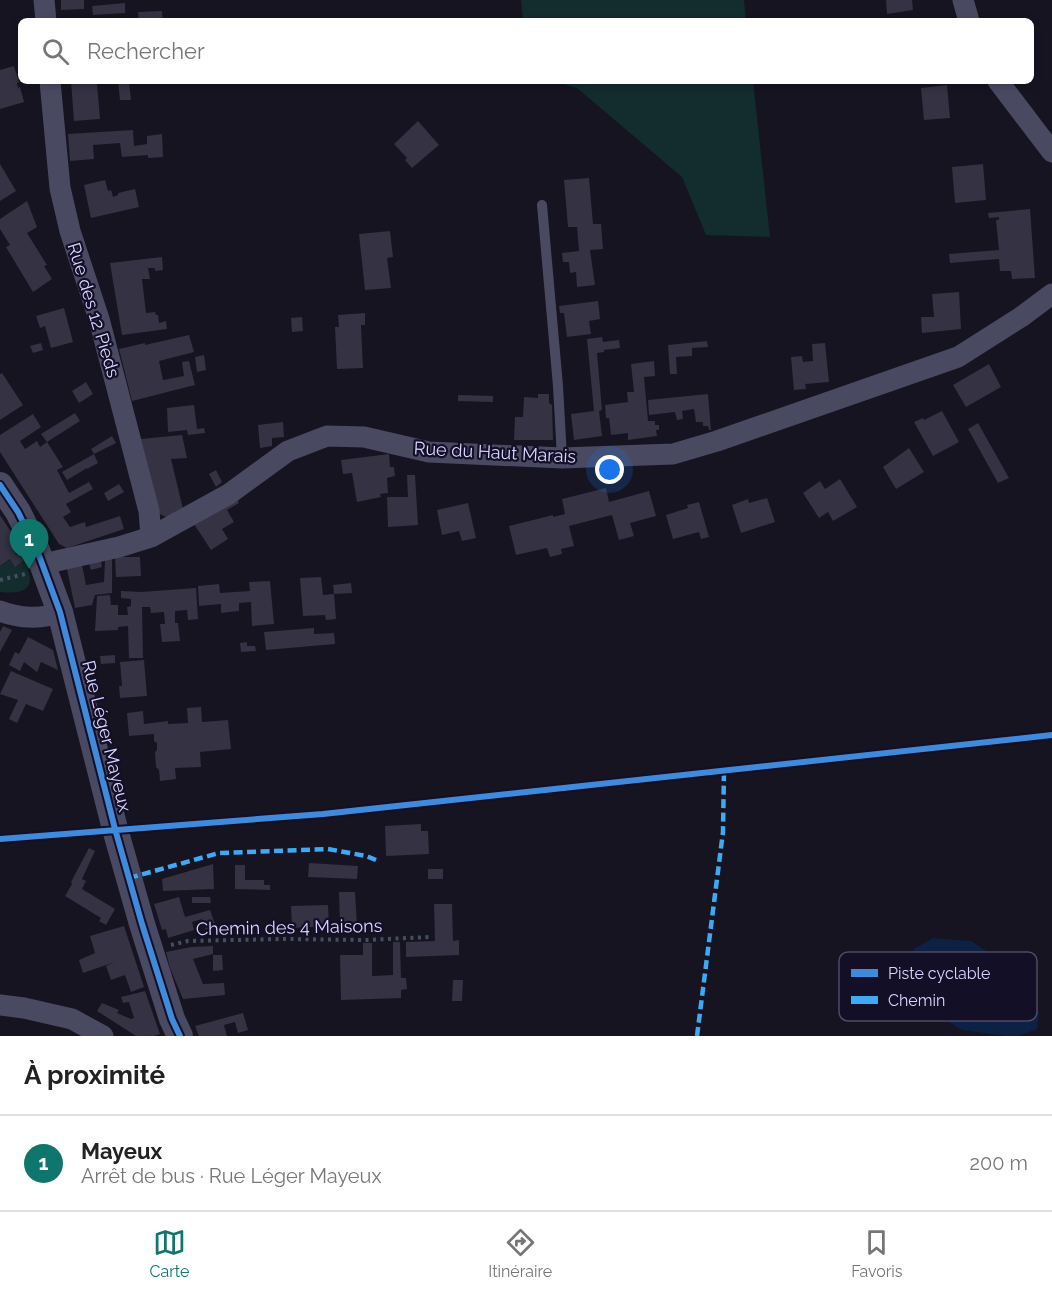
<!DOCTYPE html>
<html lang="fr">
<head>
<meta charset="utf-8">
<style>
	:root { --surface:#fff; --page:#f2f2f2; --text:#222; --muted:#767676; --line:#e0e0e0; --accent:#0f766e }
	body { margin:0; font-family:Raleway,sans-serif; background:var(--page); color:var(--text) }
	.you { position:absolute; left:610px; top:470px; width:21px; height:21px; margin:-15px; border:4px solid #fff; border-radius:50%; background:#1a73e8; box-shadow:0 0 0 9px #1a73e833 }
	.badge { display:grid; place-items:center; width:39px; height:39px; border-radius:50%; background:var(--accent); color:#fff; font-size:20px; font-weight:700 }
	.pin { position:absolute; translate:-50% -50px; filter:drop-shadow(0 2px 3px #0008) }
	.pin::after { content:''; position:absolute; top:32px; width:21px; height:18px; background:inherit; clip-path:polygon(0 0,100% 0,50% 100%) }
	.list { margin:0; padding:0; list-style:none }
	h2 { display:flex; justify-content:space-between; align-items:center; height:78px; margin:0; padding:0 24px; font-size:26px }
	h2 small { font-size:20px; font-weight:400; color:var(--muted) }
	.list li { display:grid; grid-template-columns:39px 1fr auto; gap:18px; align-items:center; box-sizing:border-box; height:96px; padding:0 24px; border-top:2px solid var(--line) }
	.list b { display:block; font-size:22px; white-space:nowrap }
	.list p { margin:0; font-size:20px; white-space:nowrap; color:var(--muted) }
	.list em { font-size:20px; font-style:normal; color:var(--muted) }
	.icon { flex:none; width:33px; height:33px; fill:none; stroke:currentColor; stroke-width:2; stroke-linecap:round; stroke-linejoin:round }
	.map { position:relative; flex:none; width:1052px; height:1036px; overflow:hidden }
	.search { position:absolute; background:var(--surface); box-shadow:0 3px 9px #0003; left:18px; right:18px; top:18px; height:66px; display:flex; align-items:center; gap:15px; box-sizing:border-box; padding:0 21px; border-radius:9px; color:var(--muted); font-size:22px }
	.sheet { height:174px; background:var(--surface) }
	nav { display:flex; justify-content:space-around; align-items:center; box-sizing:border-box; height:84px; border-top:2px solid var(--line); background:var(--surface); font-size:16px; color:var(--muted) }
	nav a { display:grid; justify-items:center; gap:3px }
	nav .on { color:var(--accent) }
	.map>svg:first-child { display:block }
	.green { fill:#132c2d }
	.water { fill:#0d2144 }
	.building { fill:#343243 }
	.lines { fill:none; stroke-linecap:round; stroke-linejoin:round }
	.path { stroke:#44505f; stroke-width:4; stroke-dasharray:3 4.5; stroke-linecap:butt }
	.service { stroke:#4a4962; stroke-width:10 }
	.minor { stroke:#4a4962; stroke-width:21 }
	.tertiary { stroke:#4a4962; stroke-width:26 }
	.quiet { stroke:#3fa9f5; stroke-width:4.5; stroke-dasharray:9 4.5; stroke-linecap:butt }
	.cycleway-casing { stroke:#130f26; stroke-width:10 }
	.cycleway { stroke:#408adc; stroke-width:6 }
	.labels { text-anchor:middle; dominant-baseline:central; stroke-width:4.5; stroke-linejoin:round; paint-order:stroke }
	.street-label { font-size:18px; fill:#d9d4ff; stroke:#130f26 }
	.key { fill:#130f26; stroke:#4e4a67; stroke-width:1.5 }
	.key-label { font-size:16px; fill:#d9d4ff }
</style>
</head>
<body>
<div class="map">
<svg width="1052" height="1036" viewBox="0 0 1052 1036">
	<rect width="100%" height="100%" fill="#161421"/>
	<path class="green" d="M 521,0 L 744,0 L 746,21 L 523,21 Z
		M 553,81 L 753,81 L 770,237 L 706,235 L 682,177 L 577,88 Z
		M 20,553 C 35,579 36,596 0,592 L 0,566 Z"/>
	<path class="water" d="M 933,938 L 971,941 L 997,958 L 1023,984 L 1033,1000 L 1039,1013 L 1037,1029 L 1018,1036 L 1006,1036 L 962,1030 L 908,998 L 900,971 L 914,949 Z"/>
	<path class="building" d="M 61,0 L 84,0 L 84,9 L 61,10 Z
		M 886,0 L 912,0 L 913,10 L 887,14 Z
		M 125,3 L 125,13 L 93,15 L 92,6 Z
		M 162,11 L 163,21 L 139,21 L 138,12 Z
		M 14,66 L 19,82 L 17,83 L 18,88 L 20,87 L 24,102 L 0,109 L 0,70 Z
		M 71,81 L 101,81 L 102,84 L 97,84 L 100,119 L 74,121 Z
		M 118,82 L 129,82 L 131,100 L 120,100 Z
		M 947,85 L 950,118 L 924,120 L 921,88 Z
		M 418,121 L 439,145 L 412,168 L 405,160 L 407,158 L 394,144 Z
		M 133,130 L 134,146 L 147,144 L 147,136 L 162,134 L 163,157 L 148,158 L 148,155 L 122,157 L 120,143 L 93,145 L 94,159 L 70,161 L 68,134 Z
		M 0,164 L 16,191 L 0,201 Z
		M 983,164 L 986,200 L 955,203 L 952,167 Z
		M 589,178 L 593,224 L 601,224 L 603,249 L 590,250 L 595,285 L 577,287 L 576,272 L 570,273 L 569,262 L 563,262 L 562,253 L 579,251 L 577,227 L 568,227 L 564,180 Z
		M 105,180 L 108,191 L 111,190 L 113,197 L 118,195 L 118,193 L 135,189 L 139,207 L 91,218 L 84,185 Z
		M 27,201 L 37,227 L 27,233 L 47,265 L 44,266 L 52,279 L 33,292 L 6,247 L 10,245 L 0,229 L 0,219 Z
		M 1030,209 L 1035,278 L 1012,279 L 1011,271 L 1000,271 L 999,259 L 950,263 L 949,254 L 999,250 L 996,220 L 999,220 L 999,217 L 989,218 L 988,213 Z
		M 390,231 L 393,257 L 387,258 L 391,288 L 365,290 L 359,234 Z
		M 162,257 L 163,270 L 155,271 L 155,268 L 148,268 L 150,279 L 142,279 L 146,313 L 155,312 L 156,315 L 158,315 L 159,323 L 166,321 L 167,329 L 122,335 L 110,263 Z
		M 959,292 L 961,329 L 922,333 L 921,317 L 934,317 L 932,294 Z
		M 598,301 L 600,319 L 589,321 L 591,334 L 567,337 L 564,313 L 560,313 L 559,306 Z
		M 64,308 L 73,342 L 51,348 L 45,326 L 40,328 L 36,316 Z
		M 365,313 L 365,325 L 361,325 L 363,368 L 337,369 L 335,327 L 339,327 L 338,315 Z
		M 302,317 L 303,331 L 292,332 L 291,318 Z
		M 189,335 L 194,352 L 159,361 L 163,380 L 184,376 L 182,362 L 189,361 L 195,385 L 132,401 L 119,349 L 145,343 L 145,345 Z
		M 602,337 L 603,342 L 619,340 L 620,348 L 604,350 L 604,352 L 597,353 L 602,410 L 599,411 L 602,436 L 574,440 L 571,414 L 594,411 L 587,339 Z
		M 707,341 L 708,347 L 692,348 L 692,356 L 676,357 L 677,374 L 670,374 L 668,345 Z
		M 41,343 L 43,350 L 33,353 L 30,346 Z
		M 825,343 L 829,382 L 805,384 L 806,389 L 794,390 L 791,357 L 802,356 L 803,362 L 813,361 L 812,344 Z
		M 204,355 L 206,370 L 197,372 L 195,357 Z
		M 654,361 L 655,376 L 644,377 L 648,421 L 655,421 L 655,425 L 659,425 L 659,430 L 656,430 L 657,436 L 628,440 L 628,433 L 611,435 L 609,418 L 606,418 L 605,405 L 628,402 L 627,392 L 634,392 L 631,364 Z
		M 989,364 L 1001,387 L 966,407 L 953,385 Z
		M 2,373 L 23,405 L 0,420 L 0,374 Z
		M 86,382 L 93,394 L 79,403 L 72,391 Z
		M 538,394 L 549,394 L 549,403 L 552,405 L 553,440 L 514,440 L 515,417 L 523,417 L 524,397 L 538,398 Z
		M 708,394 L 711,430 L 709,430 L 708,426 L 703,426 L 703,422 L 696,422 L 694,409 L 682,411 L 683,419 L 677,420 L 675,412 L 649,415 L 648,400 Z
		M 458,395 L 493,396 L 493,402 L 458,401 Z
		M 194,405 L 197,429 L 204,428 L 205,433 L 188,435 L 187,430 L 168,432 L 167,408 Z
		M 942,411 L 959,442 L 933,456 L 914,422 L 923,418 L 924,420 Z
		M 75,413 L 80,421 L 47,442 L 41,434 Z
		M 33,414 L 41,427 L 20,441 L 25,449 L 37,441 L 40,447 L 47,442 L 63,467 L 57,470 L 69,493 L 89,482 L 93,489 L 66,504 L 71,512 L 63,517 L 70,527 L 85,522 L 86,527 L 120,516 L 124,529 L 67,548 L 59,544 L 0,452 L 0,435 Z
		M 283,422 L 284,437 L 272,438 L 272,446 L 260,448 L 258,425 Z
		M 978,423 L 1009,478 L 998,483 L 968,429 Z
		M 182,435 L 187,458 L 171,459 L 183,509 L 169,518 L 159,514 L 141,439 Z
		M 112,436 L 116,443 L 94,454 L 91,449 Z
		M 909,448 L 924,472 L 896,489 L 883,467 Z
		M 94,454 L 98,463 L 87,469 L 87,468 L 67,480 L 62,472 Z
		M 389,454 L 390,467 L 394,467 L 395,476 L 387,478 L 388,493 L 380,494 L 381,497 L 357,502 L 352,473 L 343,474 L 341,460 Z
		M 216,470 L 222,482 L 216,487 L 209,474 Z
		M 407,475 L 415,475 L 418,525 L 388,527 L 387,497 L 408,497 Z
		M 840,479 L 857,507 L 833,521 L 828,512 L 819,518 L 803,493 L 820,481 L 825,489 Z
		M 119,484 L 124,492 L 108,501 L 104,493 Z
		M 606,488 L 609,502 L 649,491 L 656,516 L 630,523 L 634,536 L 619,540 L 612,515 L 569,526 L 574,546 L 561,549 L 562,554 L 550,557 L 547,548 L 516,555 L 509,526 L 553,515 L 553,517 L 565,514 L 562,499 Z
		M 235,496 L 239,503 L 227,510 L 234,522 L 222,529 L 228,539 L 211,550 L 194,524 Z
		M 767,498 L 775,522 L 741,533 L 732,505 L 748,499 L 749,503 Z
		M 699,502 L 709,537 L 701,539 L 699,532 L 673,539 L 666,515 L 688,508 L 687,505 Z
		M 468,503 L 476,538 L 462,541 L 459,531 L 442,535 L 437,510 Z
		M 0,515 L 17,541 L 11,545 L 16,555 L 20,553 L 24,560 L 15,567 L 10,559 L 0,566 Z
		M 115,557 L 140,557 L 141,576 L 116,577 Z
		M 112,558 L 112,593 L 95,595 L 92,605 L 75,608 L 67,569 L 82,565 L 86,585 L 104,582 L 105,560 Z
		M 101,561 L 102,567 L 91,570 L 89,564 Z
		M 321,577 L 323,595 L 334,594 L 333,585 L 351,583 L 352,593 L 334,594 L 336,619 L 326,620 L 325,615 L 303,616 L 300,578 Z
		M 270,581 L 274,624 L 252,626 L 251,602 L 239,603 L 239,611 L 221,613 L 221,604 L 199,606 L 198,586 L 219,584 L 220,593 L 250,591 L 249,582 Z
		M 196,588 L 198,619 L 188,620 L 187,610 L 175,611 L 175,623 L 178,623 L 180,641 L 162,642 L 160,624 L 165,624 L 164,612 L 151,613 L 150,607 L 142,607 L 143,658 L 129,658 L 128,626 L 118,627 L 118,630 L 95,631 L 97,596 L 110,595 L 111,605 L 118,605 L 118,615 L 128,615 L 127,607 L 131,606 L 131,599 L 121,598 L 121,591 L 141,592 Z
		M 3,626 L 12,630 L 0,652 L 0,632 Z
		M 314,628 L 314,634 L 334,633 L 335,644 L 266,650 L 264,632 Z
		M 28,637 L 53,650 L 58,670 L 41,662 L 37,672 L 24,662 L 20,671 L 9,665 L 15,652 L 19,654 Z
		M 247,642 L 247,646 L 255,646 L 256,651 L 241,652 L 240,643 Z
		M 115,655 L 115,663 L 101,664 L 100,656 Z
		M 144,660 L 147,696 L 120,698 L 119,686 L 122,686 L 120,662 Z
		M 11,671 L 53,689 L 43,711 L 26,704 L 17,723 L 9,719 L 18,700 L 0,694 Z
		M 201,707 L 202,722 L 228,720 L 231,749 L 200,752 L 201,767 L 175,768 L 176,779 L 160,781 L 159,770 L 156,767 L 155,752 L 157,750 L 157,743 L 154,741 L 154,734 L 129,736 L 127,713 L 143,711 L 144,724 L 168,721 L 168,724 L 188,723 L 187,708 Z
		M 421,824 L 421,831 L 428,831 L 429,854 L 386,856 L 385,826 Z
		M 89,848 L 95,851 L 82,879 L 86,881 L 82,889 L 115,909 L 106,925 L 99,921 L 101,918 L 65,896 L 72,884 L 71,882 Z
		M 309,863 L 358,866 L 357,879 L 308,877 Z
		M 213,864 L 214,889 L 163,891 L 162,879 Z
		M 235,865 L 245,865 L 245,880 L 264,880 L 264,885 L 270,885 L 270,890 L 235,889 Z
		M 428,869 L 443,869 L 443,879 L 428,879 Z
		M 339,892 L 355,892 L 357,926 L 340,926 Z
		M 179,897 L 185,917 L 210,910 L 216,927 L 206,930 L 202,919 L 192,922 L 194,930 L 168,938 L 166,929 L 162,930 L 154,904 Z
		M 192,897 L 210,897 L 211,903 L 192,903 Z
		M 434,904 L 452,904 L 453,941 L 459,940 L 459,955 L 406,957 L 406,942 L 435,941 Z
		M 328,905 L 329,926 L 292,928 L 291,906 Z
		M 124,926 L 144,987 L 131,992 L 125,975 L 111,980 L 106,966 L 115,962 L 83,973 L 79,960 L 95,953 L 90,936 Z
		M 393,942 L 400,942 L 401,978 L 406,978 L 407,989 L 401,990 L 401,998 L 341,1000 L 340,955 L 363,955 L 363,943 L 372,943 L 372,976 L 393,975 Z
		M 213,946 L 213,954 L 193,959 L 203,984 L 224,983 L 225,995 L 183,999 L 170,968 L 166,952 L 191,947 Z
		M 213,955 L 222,955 L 223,970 L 213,971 Z
		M 453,980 L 463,980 L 462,1001 L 452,1001 Z
		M 145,991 L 160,1034 L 154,1036 L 136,1036 L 97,1011 L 102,1003 L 119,1010 L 117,1013 L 131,1019 L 134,1018 L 129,1002 L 123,1003 L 121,997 Z
		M 243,1013 L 248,1030 L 238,1033 L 235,1022 L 224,1025 L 227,1036 L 199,1036 L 195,1026 Z"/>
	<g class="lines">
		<path class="path" d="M 0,580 L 25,574
			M 171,945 L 188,941 L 284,939 L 366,940 L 429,937"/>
		<path class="service" d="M 542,205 L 558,386 L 562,458"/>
		<path class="minor" d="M 44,0 L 46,21
			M 963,0 L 969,21
			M 50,81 L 60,188 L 70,231 L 99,319 L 149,511 L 151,537
			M 998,81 L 1052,152
			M 43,564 L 119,547 L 151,537 L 229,494 L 288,451 L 327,436 L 364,437 L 429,452 L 562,458 L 673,454 L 717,441 L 958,357 L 1021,317 L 1052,294
			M 0,611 C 18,618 42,620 60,612
			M 0,1005 L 24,1008 L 72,1019 L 103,1036"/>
		<path class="tertiary" d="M 0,485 L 18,512 L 37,550 L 60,612 L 115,829 L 142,924 L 172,1019 L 180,1036"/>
		<path class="quiet" d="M 129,878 L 219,853 L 328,849 L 366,856 L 376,860
			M 697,1036 L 723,832 L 724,770"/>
		<g class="cycleway-casing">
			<path id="cycleway" d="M 0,485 L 18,512 L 37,550 L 60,612 L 115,829 L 142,924 L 172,1019 L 180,1036
				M 0,839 L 323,814 L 1052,735"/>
		</g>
		<use href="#cycleway" class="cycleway"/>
	</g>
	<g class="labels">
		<g class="street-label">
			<text transform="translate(94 310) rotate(73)">Rue des 12 Pieds</text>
			<text transform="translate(495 452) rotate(3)">Rue du Haut Marais</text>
			<text transform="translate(107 736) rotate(76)">Rue Léger Mayeux</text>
			<text transform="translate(289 927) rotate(-1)">Chemin des 4 Maisons</text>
		</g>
	</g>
	<rect x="839" y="952" width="198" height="69" rx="9" class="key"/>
	<rect x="851" y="969" width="27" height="8" fill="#408adc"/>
	<rect x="851" y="996" width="27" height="8" fill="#3fa9f5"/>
	<g class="key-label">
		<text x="888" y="979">Piste cyclable</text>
		<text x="888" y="1006">Chemin</text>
	</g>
</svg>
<div class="you"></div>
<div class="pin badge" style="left:29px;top:569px">1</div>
<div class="search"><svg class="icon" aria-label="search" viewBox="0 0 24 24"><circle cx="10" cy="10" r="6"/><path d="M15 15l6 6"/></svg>Rechercher</div>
</div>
<section class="sheet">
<h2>À proximité<small></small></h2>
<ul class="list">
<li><span class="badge">1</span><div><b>Mayeux</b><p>Arrêt de bus · Rue Léger Mayeux</p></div><em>200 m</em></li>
</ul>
</section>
<nav>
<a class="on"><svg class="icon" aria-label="map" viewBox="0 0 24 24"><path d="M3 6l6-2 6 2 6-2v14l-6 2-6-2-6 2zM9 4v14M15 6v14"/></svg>Carte</a>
<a><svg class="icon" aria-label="directions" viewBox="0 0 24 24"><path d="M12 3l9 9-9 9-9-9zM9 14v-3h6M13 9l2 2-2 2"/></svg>Itinéraire</a>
<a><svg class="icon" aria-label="saved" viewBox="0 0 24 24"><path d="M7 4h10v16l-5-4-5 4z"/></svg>Favoris</a>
</nav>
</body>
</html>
